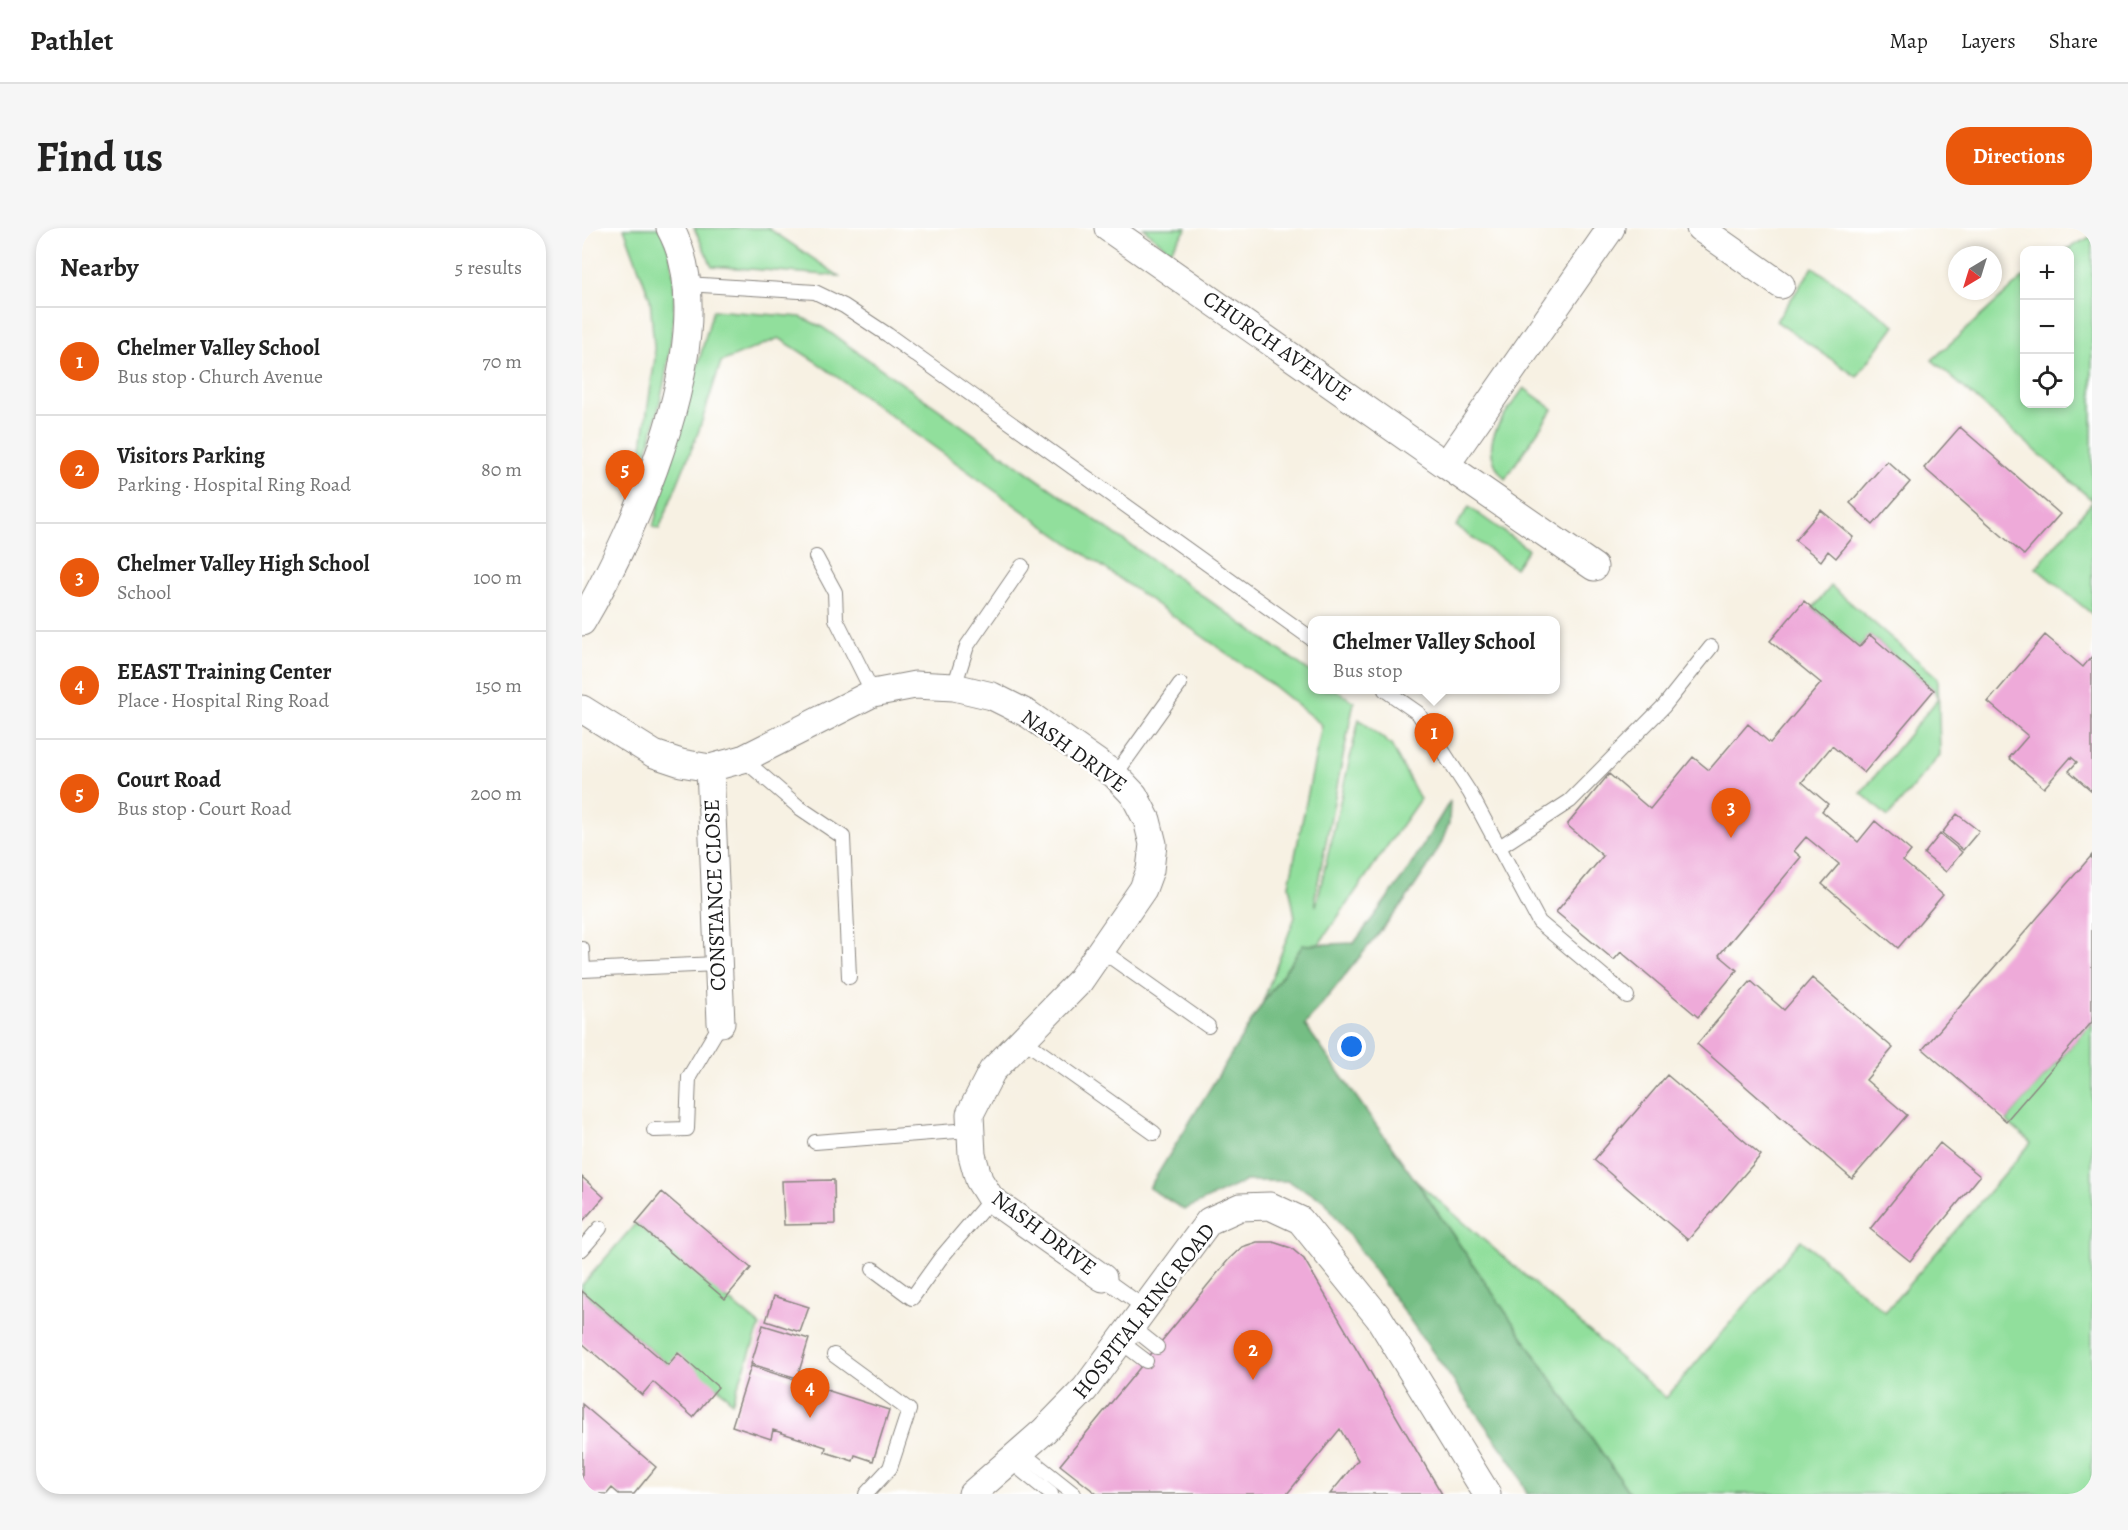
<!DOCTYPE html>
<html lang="en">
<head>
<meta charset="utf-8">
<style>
	:root { --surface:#fff; --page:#f6f6f6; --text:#222; --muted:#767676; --line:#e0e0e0; --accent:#ea580c }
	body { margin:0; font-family:Alegreya,serif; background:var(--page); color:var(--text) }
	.controls { position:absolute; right:18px; top:18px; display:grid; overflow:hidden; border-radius:12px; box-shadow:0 3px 9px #0003 }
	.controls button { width:54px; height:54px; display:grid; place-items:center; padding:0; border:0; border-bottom:2px solid var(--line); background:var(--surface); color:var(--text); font:30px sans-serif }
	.compass { position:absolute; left:1366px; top:18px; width:54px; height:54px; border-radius:50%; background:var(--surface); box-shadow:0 3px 9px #0003; rotate:218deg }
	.you { position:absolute; left:770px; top:819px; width:21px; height:21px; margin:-15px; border:4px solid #fff; border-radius:50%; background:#1a73e8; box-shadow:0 0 0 9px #1a73e833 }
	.badge { display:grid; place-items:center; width:39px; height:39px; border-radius:50%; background:var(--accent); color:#fff; font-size:20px; font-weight:700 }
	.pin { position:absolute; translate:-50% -50px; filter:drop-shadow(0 2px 3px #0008) }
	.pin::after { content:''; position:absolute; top:32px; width:21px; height:18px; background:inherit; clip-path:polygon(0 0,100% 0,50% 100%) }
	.popup { position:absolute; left:726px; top:388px; width:252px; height:78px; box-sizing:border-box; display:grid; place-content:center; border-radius:12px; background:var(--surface); filter:drop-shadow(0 2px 4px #0005); font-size:20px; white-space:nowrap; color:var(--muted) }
	.popup b { font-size:22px; color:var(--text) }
	.popup::after { content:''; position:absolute; left:50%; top:100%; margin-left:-12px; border:12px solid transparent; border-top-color:var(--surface) }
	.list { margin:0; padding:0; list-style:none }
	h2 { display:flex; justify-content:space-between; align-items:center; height:78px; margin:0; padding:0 24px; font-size:26px }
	h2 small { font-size:20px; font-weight:400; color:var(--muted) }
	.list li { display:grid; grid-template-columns:39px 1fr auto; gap:18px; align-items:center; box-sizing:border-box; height:108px; padding:0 24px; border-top:2px solid var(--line) }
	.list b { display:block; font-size:22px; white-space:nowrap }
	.list p { margin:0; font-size:20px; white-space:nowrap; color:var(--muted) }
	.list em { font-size:20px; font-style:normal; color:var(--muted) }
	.icon { flex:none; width:33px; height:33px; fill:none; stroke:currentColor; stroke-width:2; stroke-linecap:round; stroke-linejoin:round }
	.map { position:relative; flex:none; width:1510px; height:1266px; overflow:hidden; border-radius:24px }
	header { display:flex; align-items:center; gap:36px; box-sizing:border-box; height:84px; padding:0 30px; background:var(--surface); border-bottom:2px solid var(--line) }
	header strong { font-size:28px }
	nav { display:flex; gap:33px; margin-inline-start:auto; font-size:21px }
	.intro { display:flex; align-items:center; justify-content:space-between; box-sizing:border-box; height:144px; padding:0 36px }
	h1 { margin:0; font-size:42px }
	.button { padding:15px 27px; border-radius:24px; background:var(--accent); color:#fff; font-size:21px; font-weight:700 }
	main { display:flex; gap:36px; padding:0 36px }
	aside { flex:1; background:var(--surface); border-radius:24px; box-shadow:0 3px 9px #0003 }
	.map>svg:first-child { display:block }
	.green { fill:#91df9c; stroke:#567e5c; stroke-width:1.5 }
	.forest { fill:#74be84; stroke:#486d50; stroke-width:1.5 }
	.building { fill:#eeaad9 }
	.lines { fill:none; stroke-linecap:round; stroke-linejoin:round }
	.service-casing { stroke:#8a8680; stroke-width:16 }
	.minor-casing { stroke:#8a8680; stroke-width:29 }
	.service { stroke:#fff; stroke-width:14 }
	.minor { stroke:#fff; stroke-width:27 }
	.labels { text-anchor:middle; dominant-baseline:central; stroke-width:5; stroke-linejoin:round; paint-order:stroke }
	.street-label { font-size:22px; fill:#1c1c1c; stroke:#fff }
</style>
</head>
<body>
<header>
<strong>Pathlet</strong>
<nav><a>Map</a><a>Layers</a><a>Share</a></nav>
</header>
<div class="intro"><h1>Find us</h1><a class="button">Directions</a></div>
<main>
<aside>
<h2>Nearby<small>5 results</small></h2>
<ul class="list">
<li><span class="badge">1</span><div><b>Chelmer Valley School</b><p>Bus stop · Church Avenue</p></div><em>70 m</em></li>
<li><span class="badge">2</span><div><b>Visitors Parking</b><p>Parking · Hospital Ring Road</p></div><em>80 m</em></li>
<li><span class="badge">3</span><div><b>Chelmer Valley High School</b><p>School</p></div><em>100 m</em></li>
<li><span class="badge">4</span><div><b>EEAST Training Center</b><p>Place · Hospital Ring Road</p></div><em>150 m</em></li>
<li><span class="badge">5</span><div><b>Court Road</b><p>Bus stop · Court Road</p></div><em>200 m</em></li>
</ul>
</aside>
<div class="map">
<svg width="1510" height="1266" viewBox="0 0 1510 1266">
	<rect width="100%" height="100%" fill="#fff"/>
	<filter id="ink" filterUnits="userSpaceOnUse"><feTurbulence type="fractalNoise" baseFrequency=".0167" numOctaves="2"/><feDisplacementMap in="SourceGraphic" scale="12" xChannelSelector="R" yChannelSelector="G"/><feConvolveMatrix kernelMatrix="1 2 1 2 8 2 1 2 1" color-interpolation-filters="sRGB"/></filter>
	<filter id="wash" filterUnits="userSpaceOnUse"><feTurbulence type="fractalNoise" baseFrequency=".008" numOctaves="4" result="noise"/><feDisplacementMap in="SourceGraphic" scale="24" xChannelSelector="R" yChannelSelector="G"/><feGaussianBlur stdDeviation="1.35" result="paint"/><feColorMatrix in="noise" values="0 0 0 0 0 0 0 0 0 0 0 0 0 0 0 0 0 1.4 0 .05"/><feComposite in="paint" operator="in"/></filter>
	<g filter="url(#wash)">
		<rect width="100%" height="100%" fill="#f7f1e3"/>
		<path class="green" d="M 42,0 L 77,0 C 114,55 74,199 54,259 L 73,130 L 68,71 Z
			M 112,0 L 186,0 L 257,48 L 130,38 Z
			M 561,0 L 605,0 L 588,23 Z
			M 1510,8 L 1510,272 L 1350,132 L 1442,49 L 1442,176 L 1488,176 L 1488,22 L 1483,22 Z
			M 1231,39 L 1313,97 L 1275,149 L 1194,93 Z
			M 131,82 L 219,89 L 240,99 L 730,445 L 730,462 L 754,462 L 772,474 L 733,669 L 734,678 L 777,491 L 809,517 L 838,571 L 737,716 L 721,717 L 680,776 L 713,689 L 707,657 L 740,497 L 690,457 L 445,286 L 233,133 L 197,110 L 139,134 L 116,205 L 77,301 L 71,299 Z
			M 942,160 L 971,181 L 923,251 C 892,217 921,190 942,160 Z
			M 1510,274 L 1510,386 L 1454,340 Z
			M 887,279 L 946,321 L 933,340 L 874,298 Z
			M 1249,358 L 1356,450 L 1358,527 L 1306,589 L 1279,565 L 1356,471 L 1352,462 L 1288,407 L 1277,419 L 1231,380 Z
			M 1510,794 L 1510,1266 L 1048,1266 L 834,953 L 1084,1170 L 1219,1012 L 1303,1084 L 1449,915 L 1424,893 Z
			M 54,995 L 178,1098 L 150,1174 L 136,1159 L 86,1137 L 0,1063 L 0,1057 Z"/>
		<path class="forest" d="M 868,573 L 867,595 L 859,616 L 845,640 L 822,674 L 723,797 L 834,953 L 1048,1266 L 945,1266 L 933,1239 L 742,972 L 705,953 L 664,953 L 602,982 L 567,960 L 680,776 L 721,717 L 772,715 L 824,645 Z"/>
		<g id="blocks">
			<path class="building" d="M 1378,199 L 1478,286 L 1442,327 L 1342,240 Z
				M 1305,233 L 1328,254 L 1291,297 L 1268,275 Z
				M 1239,282 L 1271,309 L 1254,330 L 1246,323 L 1239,333 L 1213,312 Z
				M 1222,373 L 1277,419 L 1288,407 L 1352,462 L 1282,545 L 1250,518 L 1220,554 L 1246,576 L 1240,583 L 1276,614 L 1293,593 L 1329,623 L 1321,633 L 1361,667 L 1316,720 L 1240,656 L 1257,636 L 1224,609 L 1212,623 L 1219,629 L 1137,727 L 1155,742 L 1116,789 L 1039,724 L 1032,732 L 974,684 L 1021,628 L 985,597 L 1027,546 L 1068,581 L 1111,529 L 1127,542 L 1166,496 L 1188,515 L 1239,455 L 1188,413 Z
				M 1463,407 L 1501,439 L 1510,428 L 1510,563 L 1487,543 L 1495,534 L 1489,529 L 1462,560 L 1427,530 L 1446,508 L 1406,474 Z
				M 1375,586 L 1397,603 L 1381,622 L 1360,605 Z
				M 1358,606 L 1380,624 L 1364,644 L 1342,626 Z
				M 1510,627 L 1510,794 L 1424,893 L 1341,821 Z
				M 1230,750 L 1311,820 L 1284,852 L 1325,887 L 1270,951 L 1115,816 L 1169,753 L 1202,782 Z
				M 1085,847 L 1179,927 L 1106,1012 L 1012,932 Z
				M 1358,915 L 1398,948 L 1328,1033 L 1288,1001 Z
				M 0,949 L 22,969 L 0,994 Z
				M 252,952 L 253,996 L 202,997 L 200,953 Z
				M 80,964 L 169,1040 L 143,1071 L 54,995 Z
				M 675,1014 L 691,1014 L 709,1020 L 722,1031 L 860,1266 L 748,1266 L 776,1232 L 758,1201 L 705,1266 L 515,1266 L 478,1237 L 647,1031 L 660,1019 Z
				M 0,1063 L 86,1137 L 96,1125 L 136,1159 L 111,1189 L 71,1154 L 60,1167 L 0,1115 Z
				M 192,1068 L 227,1079 L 218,1104 L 184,1093 Z
				M 181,1097 L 227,1111 L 215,1150 L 169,1136 Z
				M 169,1138 L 307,1182 L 291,1233 L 273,1227 L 271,1233 L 243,1224 L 244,1219 L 191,1202 L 189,1211 L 150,1198 Z
				M 0,1176 L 74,1239 L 52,1266 L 37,1266 L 30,1260 L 25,1266 L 0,1266 Z"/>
		</g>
	</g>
	<g filter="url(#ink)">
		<use href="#blocks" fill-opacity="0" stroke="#8a8680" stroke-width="1.5"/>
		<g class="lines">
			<g class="service-casing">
				<path id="service" d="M 104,56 L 233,64 L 262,78 L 306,107 L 730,411
					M 234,329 L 253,364 L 254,391 L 291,465
					M 372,459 L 385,418 L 440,338
					M 803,462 L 836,485 L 888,565 L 957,694 L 1045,768
					M 161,531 L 218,580 L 261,609 L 267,749
					M 533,547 L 598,456
					M 916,620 L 988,573 L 1082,478 L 1129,419
					M 0,721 L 1,742 L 135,736
					M 519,722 L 626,798
					M 440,811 L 572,905
					M 72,902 L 105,901 L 107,849 L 139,795
					M 233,914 L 387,902
					M 0,1021 L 18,1000
					M 291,1041 L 330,1070 L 358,1031 L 409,971
					M 521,1050 L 563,1080
					M 550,1099 L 575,1119
					M 539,1114 L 564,1133
					M 252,1127 L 327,1182 L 308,1240 L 284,1266
					M 439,1224 L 492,1266
					M 428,1233 L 469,1266"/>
			</g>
			<g class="minor-casing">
				<path id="minor" d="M 526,0 L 864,237 L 1029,0
					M 1118,0 L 1199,57
					M 864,237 L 1012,339
					M 0,394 C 53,304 145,101 88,0
					M 0,481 L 72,526 L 99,535 L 128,540 L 161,531 L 291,465 L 333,457 L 372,459 L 410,468 L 446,486 L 533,547 L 552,567 L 565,592 L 571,616 L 568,642 L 561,661 L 497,754 L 410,843 L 388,886 L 390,927 L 397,952 L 409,971 L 521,1050
					M 128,540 L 139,795
					M 390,1266 L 462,1203 L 503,1161 L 627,993 L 658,979 L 688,978 L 718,992 L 797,1090 L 905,1266"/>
			</g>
			<use href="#service" class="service"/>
			<use href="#minor" class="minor"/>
		</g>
	</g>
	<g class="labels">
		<g class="street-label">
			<text transform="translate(695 118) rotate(35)">CHURCH AVENUE</text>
			<text transform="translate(492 523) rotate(36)">NASH DRIVE</text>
			<text transform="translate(133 667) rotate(-92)">CONSTANCE CLOSE</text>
			<text transform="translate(462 1005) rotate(37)">NASH DRIVE</text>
			<text transform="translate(562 1083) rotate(-52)">HOSPITAL RING ROAD</text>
		</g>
	</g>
</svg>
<div class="controls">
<button>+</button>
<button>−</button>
<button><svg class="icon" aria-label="locate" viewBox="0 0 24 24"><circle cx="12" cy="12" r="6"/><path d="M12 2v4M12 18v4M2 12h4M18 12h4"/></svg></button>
</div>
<svg class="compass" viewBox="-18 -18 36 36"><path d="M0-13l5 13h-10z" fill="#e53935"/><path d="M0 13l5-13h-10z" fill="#767676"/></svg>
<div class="you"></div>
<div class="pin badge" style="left:852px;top:535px">1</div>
<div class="popup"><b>Chelmer Valley School</b>Bus stop</div>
<div class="pin badge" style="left:671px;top:1152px">2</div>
<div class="pin badge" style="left:1149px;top:610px">3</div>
<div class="pin badge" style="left:228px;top:1190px">4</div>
<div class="pin badge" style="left:43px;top:272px">5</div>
</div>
</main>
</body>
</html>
